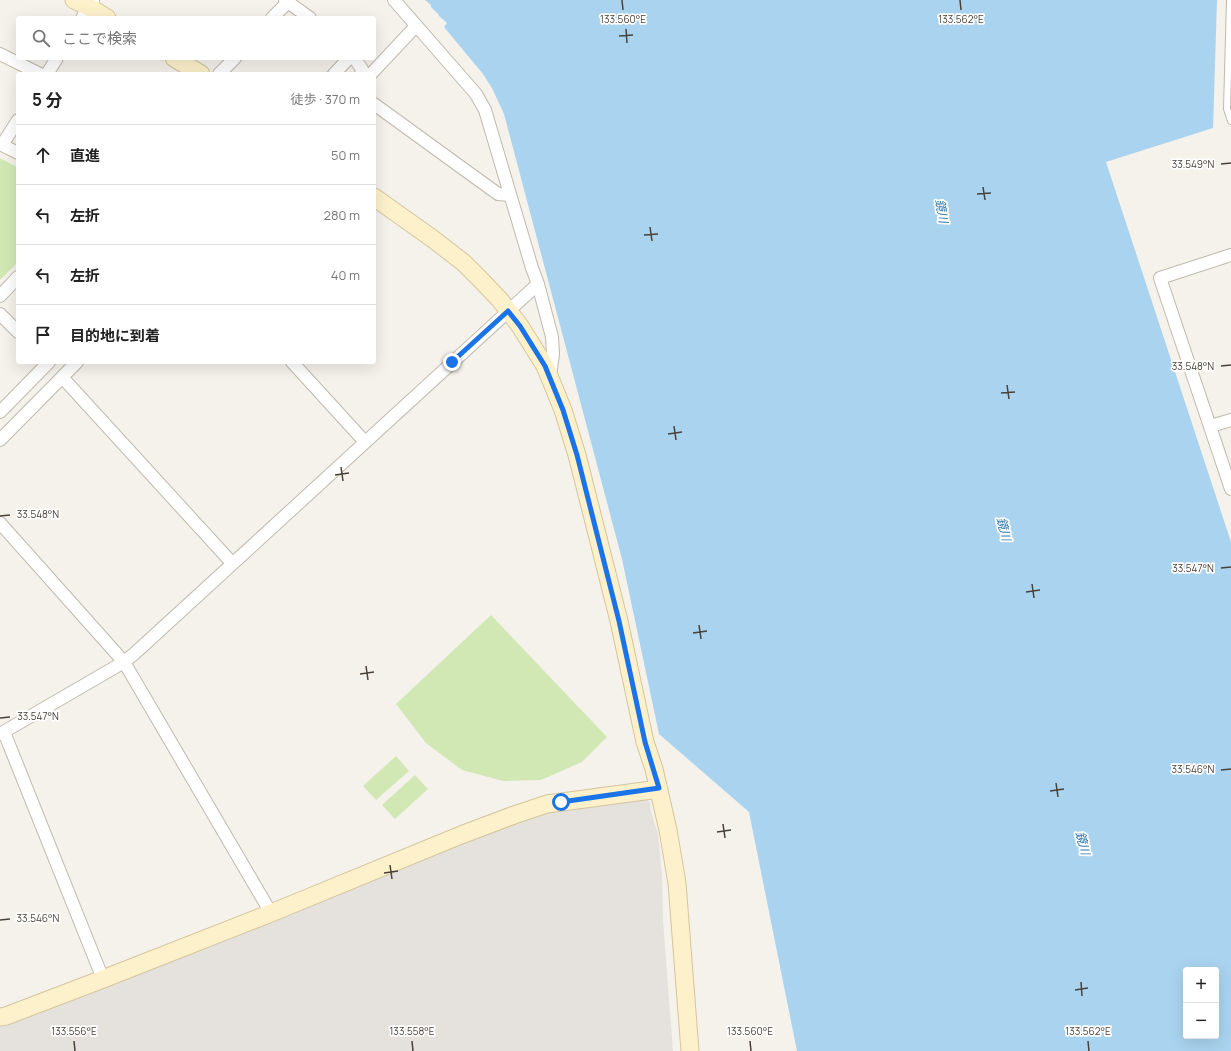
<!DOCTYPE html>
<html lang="ja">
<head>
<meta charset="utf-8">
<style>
	:root { --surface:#fff; --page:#f6f6f6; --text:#222; --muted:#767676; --line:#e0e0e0 }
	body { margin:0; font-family:Manrope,"Noto Sans JP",sans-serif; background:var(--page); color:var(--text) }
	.controls { position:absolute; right:12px; bottom:12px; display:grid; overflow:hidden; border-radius:4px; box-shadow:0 4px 16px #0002 }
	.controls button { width:36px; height:36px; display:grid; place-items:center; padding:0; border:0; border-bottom:1px solid var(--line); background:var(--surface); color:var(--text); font:20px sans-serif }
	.stop { position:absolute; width:12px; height:12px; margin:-9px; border:3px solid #1a73e8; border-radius:50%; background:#fff }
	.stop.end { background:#1a73e8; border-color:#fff; box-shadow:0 1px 4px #0008 }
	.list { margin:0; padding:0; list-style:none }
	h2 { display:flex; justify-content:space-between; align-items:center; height:52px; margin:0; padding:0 16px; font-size:17px }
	h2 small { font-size:13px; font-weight:400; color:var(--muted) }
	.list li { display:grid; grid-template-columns:26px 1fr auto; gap:12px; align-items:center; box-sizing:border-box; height:60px; padding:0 16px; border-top:1px solid var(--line) }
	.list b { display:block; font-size:15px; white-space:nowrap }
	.list em { font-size:13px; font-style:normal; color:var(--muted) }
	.icon { flex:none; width:22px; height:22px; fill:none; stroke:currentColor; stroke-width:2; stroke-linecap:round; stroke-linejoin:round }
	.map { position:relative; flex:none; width:1231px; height:1051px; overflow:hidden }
	.search { position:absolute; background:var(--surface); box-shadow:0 4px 16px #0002; left:16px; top:16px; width:360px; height:44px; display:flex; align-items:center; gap:10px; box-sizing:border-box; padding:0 14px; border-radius:4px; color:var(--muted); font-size:15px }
	.panel { position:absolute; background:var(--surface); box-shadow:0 4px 16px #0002; left:16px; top:72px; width:360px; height:292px; border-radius:4px }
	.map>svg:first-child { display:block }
	.industrial { fill:#e5e1dc }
	.green { fill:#d1e8b5 }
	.water { fill:#a9d3ef; fill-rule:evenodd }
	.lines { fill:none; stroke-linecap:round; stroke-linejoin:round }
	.stream { stroke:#a9d3ef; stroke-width:3.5 }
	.lane-casing { stroke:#c0b9ad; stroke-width:8 }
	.street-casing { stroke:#c0b9ad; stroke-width:14 }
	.secondary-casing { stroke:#d3c59b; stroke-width:19 }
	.lane { stroke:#fff; stroke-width:6 }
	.street { stroke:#fff; stroke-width:12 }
	.secondary { stroke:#fdf1cc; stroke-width:17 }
	.route { stroke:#1a73e8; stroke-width:5 }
	.ticks { fill:none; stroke:#494238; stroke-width:1.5 }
	.labels { text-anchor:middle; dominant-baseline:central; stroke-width:3.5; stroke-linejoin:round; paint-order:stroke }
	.water-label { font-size:12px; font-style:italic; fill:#3179ac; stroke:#fff }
	.ticks-label { font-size:10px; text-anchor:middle; fill:#494238; stroke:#fff; stroke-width:3.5; stroke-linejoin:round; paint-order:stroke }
</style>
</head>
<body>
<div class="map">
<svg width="1231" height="1051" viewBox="0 0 1231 1051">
	<rect width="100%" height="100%" fill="#f5f2eb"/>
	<path class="industrial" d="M 644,797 L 650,802 L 651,812 L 658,834 L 662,876 L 663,920 L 673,1051 L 0,1051 L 0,1023 L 180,955 L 545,811 Z"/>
	<path class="green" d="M 0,158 L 18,168 L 18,262 L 0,280 Z
		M 491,615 L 607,737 L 582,762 L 541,780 L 503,781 L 462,770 L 426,743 L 396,704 Z
		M 396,756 L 409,771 L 376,800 L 363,786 Z
		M 415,775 L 428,789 L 395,819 L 382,805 Z"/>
	<path class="water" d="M 425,0 L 1217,0 L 1213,128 L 1106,162 L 1231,542 L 1231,1051 L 797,1051 L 749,812 L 659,734 L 622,559 L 504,114 L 492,88 L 483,74 L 444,27 L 447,23 L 439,16 L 439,15 L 431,7 L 431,5 ZM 1186,970 L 1216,970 L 1216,1036 L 1186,1036 Z"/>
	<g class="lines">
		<path class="stream" d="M 326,74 L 329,72"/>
		<g class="lane-casing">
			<path id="lane" d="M 1230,0 L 1227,109 L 1231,121"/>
		</g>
		<g class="street-casing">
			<path id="street" d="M 285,0 L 310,18
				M 394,0 L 476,94 L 485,110 L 532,268 L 538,284 L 552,337 L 553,354 L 550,376
				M 82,18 L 93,1
				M 272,18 L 288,2
				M 0,54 L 40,74
				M 354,58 L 362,69 L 361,74
				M 47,74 L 57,58
				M 219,74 L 235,58
				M 334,74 L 349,58
				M 371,74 L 416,26
				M 374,104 L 498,194 L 510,195
				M 0,144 L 18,153
				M 2,145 L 18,120
				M 1231,255 L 1160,278 L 1231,489
				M 0,296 L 18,277
				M 0,314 L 18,332
				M 292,362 L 365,442
				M 62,377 L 232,563
				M 0,412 L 49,362
				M 1211,426 L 1231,420
				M 0,440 L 77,362
				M 0,523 L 124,662 L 271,913
				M 4,732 L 103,979
				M 0,734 L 124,662 L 134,654 L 538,284"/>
		</g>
		<g class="secondary-casing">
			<path id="secondary" d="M 74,0 L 89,7 L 107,18
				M 174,58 L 201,74
				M 374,197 L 433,239 L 464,263 L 480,279 L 500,300 L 520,326 L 545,366 L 563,410 L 577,455 L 619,621 L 645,742 L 654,769 L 668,830 L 677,883 L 690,1051
				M 0,1017 L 6,1016 L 103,979 L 271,913 L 461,835 L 514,815 L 547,804 L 659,789"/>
		</g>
		<use href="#lane" class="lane"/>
		<use href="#street" class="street"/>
		<use href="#secondary" class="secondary"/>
	</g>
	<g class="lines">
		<path class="route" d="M 452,362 L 508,311 L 520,326 L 545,366 L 563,410 L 577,455 L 619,621 L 645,742 L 659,788 L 561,802"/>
	</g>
	<path class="ticks" d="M 622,0 L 623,10M 960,0 L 961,10M 626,29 L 627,43M 619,36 L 633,35M 1221,164 L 1231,163M 983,187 L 985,200M 977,194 L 991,193M 650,227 L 652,241M 644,235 L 658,234M 1221,366 L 1231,365M 1007,385 L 1009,399M 1001,393 L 1015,392M 674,426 L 676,440M 668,434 L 682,432M 341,467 L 343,481M 335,475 L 349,473M 0,516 L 10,515M 1221,568 L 1231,567M 1032,584 L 1034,598M 1026,592 L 1040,590M 699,625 L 701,639M 693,633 L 707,631M 366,666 L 368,680M 360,674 L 374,672M 0,718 L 10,717M 1221,770 L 1231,769M 1056,783 L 1058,797M 1050,791 L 1064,789M 723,824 L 725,838M 717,832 L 731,830M 390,865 L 392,879M 384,873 L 398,871M 0,920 L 10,919M 1081,982 L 1082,996M 1075,990 L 1088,988M 74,1041 L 75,1051M 412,1041 L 413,1051M 750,1041 L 751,1051M 1088,1041 L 1089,1051"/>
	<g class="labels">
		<g class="water-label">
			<text transform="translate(942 211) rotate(80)">鏡川</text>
			<text transform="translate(1004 529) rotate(76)">鏡川</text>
			<text transform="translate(1083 843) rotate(76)">鏡川</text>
		</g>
	</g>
	<g class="ticks-label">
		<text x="623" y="23">133.560°E</text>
		<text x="961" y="23">133.562°E</text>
		<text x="1193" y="168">33.549°N</text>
		<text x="1193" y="370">33.548°N</text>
		<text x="38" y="518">33.548°N</text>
		<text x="1193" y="572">33.547°N</text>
		<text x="38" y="720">33.547°N</text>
		<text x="1193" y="773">33.546°N</text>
		<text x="38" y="922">33.546°N</text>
		<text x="74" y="1035">133.556°E</text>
		<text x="412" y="1035">133.558°E</text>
		<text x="750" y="1035">133.560°E</text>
		<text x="1088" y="1035">133.562°E</text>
	</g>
</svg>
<div class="controls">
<button>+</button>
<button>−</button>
</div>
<div class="stop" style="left:561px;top:802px"></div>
<div class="stop end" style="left:452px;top:362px"></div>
<div class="search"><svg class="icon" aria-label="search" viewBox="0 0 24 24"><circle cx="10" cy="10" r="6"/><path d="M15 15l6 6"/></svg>ここで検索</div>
<section class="panel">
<h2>5 分<small>徒歩 · 370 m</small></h2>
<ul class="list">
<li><svg class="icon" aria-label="ahead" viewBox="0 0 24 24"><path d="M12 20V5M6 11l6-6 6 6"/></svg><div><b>直進</b></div><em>50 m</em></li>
<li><svg class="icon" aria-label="left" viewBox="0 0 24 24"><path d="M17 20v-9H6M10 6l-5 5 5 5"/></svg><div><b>左折</b></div><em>280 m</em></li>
<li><svg class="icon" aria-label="left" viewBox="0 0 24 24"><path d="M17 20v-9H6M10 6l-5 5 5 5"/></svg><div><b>左折</b></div><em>40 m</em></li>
<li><svg class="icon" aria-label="arrive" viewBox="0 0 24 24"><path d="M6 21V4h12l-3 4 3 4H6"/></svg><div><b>目的地に到着</b></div></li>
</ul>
</section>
</div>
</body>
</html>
